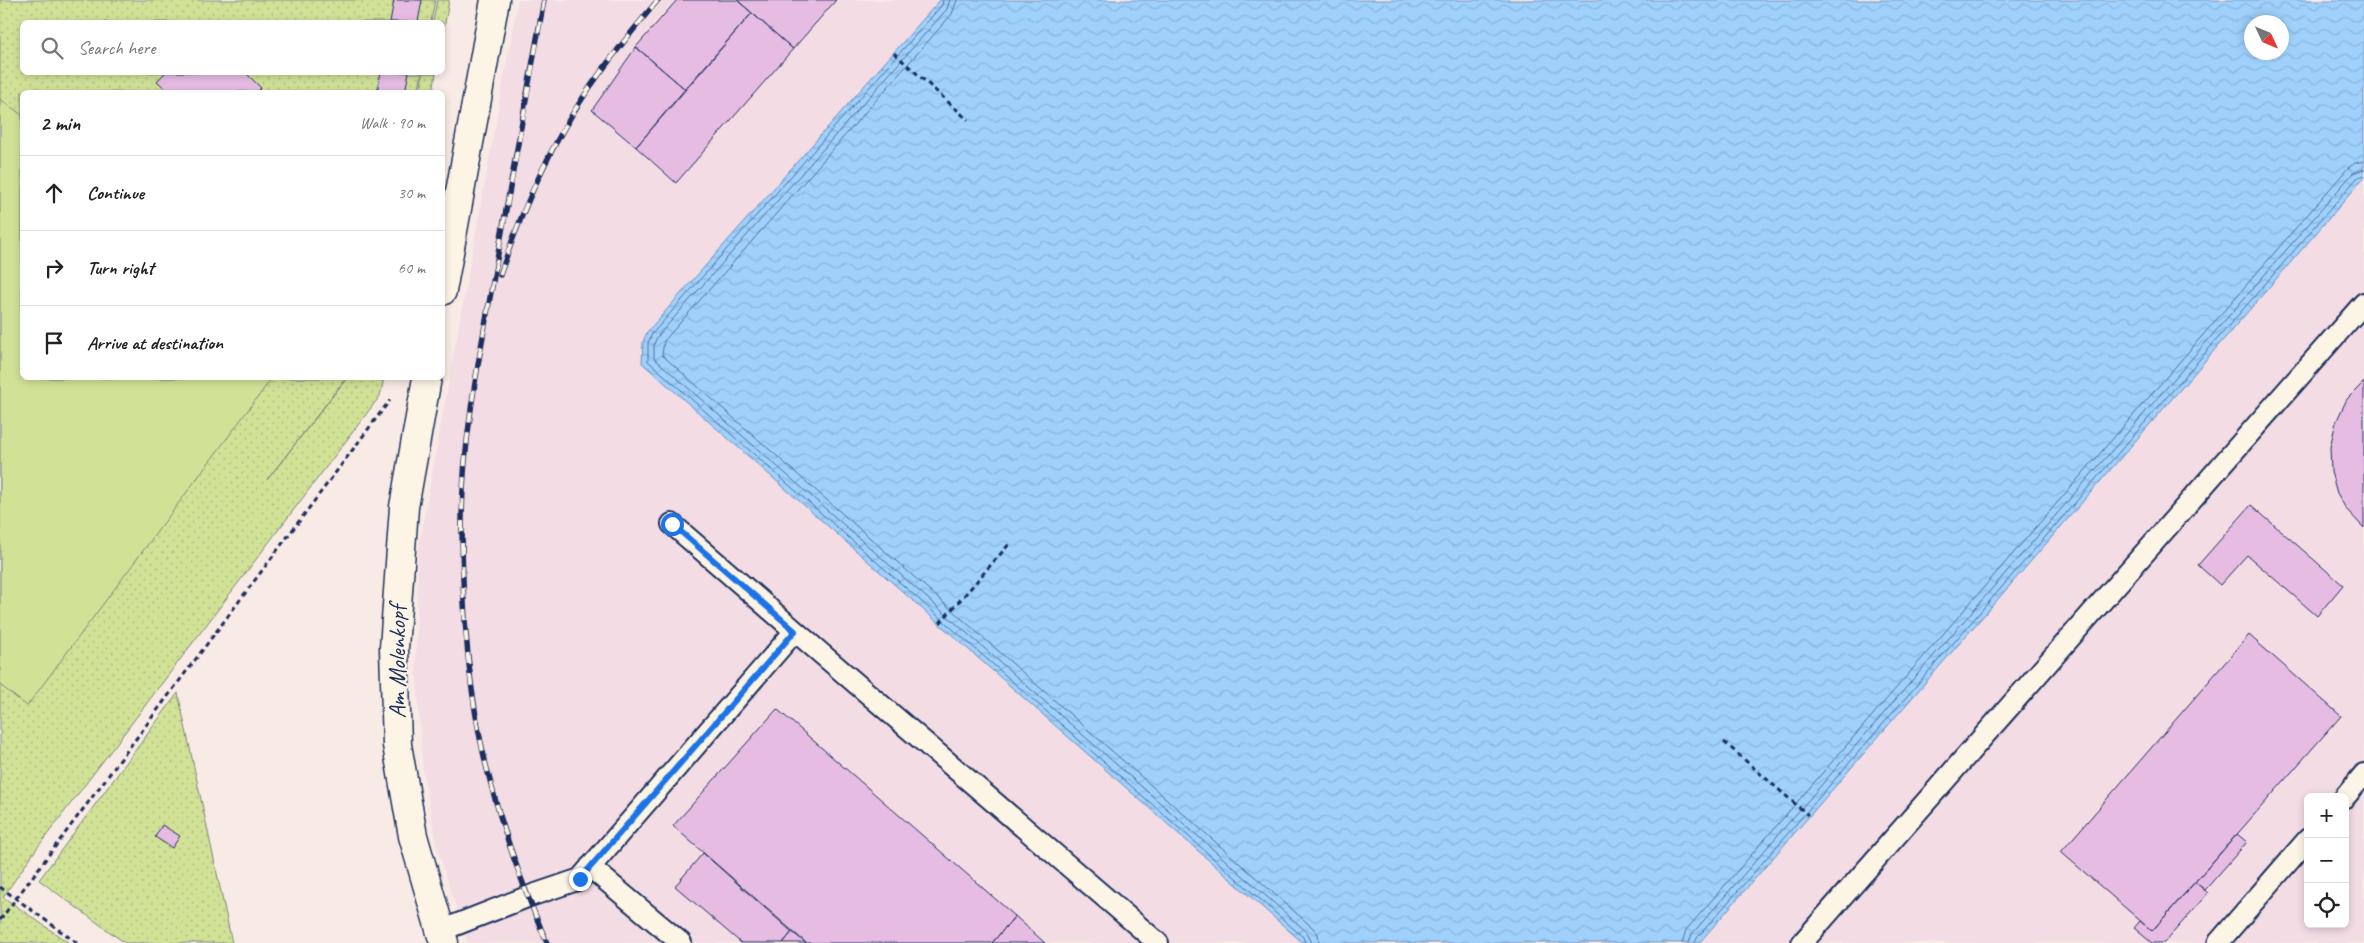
<!DOCTYPE html>
<html lang="en">
<head>
<meta charset="utf-8">
<style>
	:root { --surface:#fff; --page:#f6f6f6; --text:#222; --muted:#767676; --line:#e0e0e0 }
	body { margin:0; font-family:Caveat,sans-serif; background:var(--page); color:var(--text) }
	.controls { position:absolute; right:15px; bottom:15px; display:grid; overflow:hidden; border-radius:8px; box-shadow:0 2px 8px #0003 }
	.controls button { width:45px; height:45px; display:grid; place-items:center; padding:0; border:0; border-bottom:1px solid var(--line); background:var(--surface); color:var(--text); font:25px sans-serif }
	.compass { position:absolute; left:2244px; top:15px; width:45px; height:45px; border-radius:50%; background:var(--surface); box-shadow:0 2px 8px #0003; rotate:134deg }
	.stop { position:absolute; width:15px; height:15px; margin:-11px; border:4px solid #1a73e8; border-radius:50%; background:#fff }
	.stop.end { background:#1a73e8; border-color:#fff; box-shadow:0 1px 5px #0008 }
	.list { margin:0; padding:0; list-style:none }
	h2 { display:flex; justify-content:space-between; align-items:center; height:65px; margin:0; padding:0 20px; font-size:21px }
	h2 small { font-size:16px; font-weight:400; color:var(--muted) }
	.list li { display:grid; grid-template-columns:32px 1fr auto; gap:15px; align-items:center; box-sizing:border-box; height:75px; padding:0 20px; border-top:1px solid var(--line) }
	.list b { display:block; font-size:19px; white-space:nowrap }
	.list em { font-size:16px; font-style:normal; color:var(--muted) }
	.icon { flex:none; width:28px; height:28px; fill:none; stroke:currentColor; stroke-width:2; stroke-linecap:round; stroke-linejoin:round }
	.map { position:relative; flex:none; width:2364px; height:943px; overflow:hidden }
	.search { position:absolute; background:var(--surface); box-shadow:0 2px 8px #0003; left:20px; top:20px; width:425px; height:55px; display:flex; align-items:center; gap:12px; box-sizing:border-box; padding:0 18px; border-radius:8px; color:var(--muted); font-size:19px }
	.panel { position:absolute; background:var(--surface); box-shadow:0 2px 8px #0003; left:20px; top:90px; width:425px; height:290px; border-radius:8px }
	.map>svg:first-child { display:block }
	.built { fill:#f3dce4; fill-rule:evenodd }
	.grass { fill:url(#grass-dots); stroke:#76887a }
	.garden { fill:#d1e297; stroke:#76887a }
	.water { fill:url(#water-waves); stroke:#6a90bd; fill-rule:evenodd }
	.lines { fill:none; stroke-linecap:round; stroke-linejoin:round }
	.shore { stroke:#50709d; stroke-width:1 }
	.building { fill:#e6bce3; stroke:#1b2f5e }
	.lane-casing { stroke:#1b2f5e; stroke-width:24 }
	.street-casing { stroke:#1b2f5e; stroke-width:31 }
	.path { stroke:#1b2f5e; stroke-width:3; stroke-dasharray:5 4; stroke-linecap:butt }
	.lane { stroke:#fcf5e5; stroke-width:20 }
	.street { stroke:#fcf5e5; stroke-width:28 }
	.rail-casing { stroke:#1b2f5e; stroke-width:5.5 }
	.rail { stroke:#fcf5e5; stroke-width:4; stroke-dasharray:11; stroke-linecap:butt }
	.route { stroke:#1a73e8; stroke-width:6 }
	.labels { text-anchor:middle; dominant-baseline:central; stroke-width:4.5; stroke-linejoin:round; paint-order:stroke }
	.street-label { font-size:24px; fill:#1b2f5e; stroke:#fcf5e5 }
</style>
</head>
<body>
<div class="map">
<svg width="2364" height="943" viewBox="0 0 2364 943">
	<defs>
		<pattern id="grass-dots" width="8" height="8" patternUnits="userSpaceOnUse" patternTransform="scale(1.25)"><rect width="8" height="8" fill="#d1e297"/><path d="M2 2h.1M6 6h.1" fill="none" stroke="#b3c285" stroke-width="1.8" stroke-linecap="round"/></pattern>
		<pattern id="water-waves" width="16" height="10" patternUnits="userSpaceOnUse" patternTransform="scale(1.25)"><rect width="16" height="10" fill="#9fd1fc"/><path d="M0 5q4-4 8 0t8 0" fill="none" stroke="#88b4da"/></pattern>
	</defs>
	<rect width="100%" height="100%" fill="#f8eae5"/>
	<filter id="ink" filterUnits="userSpaceOnUse"><feTurbulence type="fractalNoise" baseFrequency=".02" numOctaves="2"/><feDisplacementMap in="SourceGraphic" scale="10" xChannelSelector="R" yChannelSelector="G"/><feConvolveMatrix kernelMatrix="1 2 1 2 8 2 1 2 1" color-interpolation-filters="sRGB"/></filter>
	<g filter="url(#ink)">
		<path class="built" d="M 518,0 L 940,0 L 647,332 L 643,342 L 642,363 L 1303,943 L 468,943 L 438,852 L 423,771 L 416,663 L 418,552 Z
			M 2364,178 L 2364,943 L 1699,943 L 1808,815 ZM 2308,797 L 2345,797 L 2345,924 L 2308,924 Z"/>
		<path class="grass" d="M 0,0 L 435,0 L 431,22 L 22,22 L 22,72 L 422,73 L 418,92 L 22,92 L 22,378 L 346,378 L 267,480 L 347,378 L 384,378 L 380,396 L 37,848 L 3,897 L 69,943 L 0,943 Z
			M 437,0 L 449,0 L 443,35 L 442,22 L 433,22 Z
			M 423,73 L 436,73 L 433,92 L 420,92 Z
			M 178,693 L 232,943 L 125,943 L 39,880 Z"/>
		<path class="garden" d="M 0,99 L 22,115 L 22,378 L 272,378 L 27,706 L 0,685 Z"/>
		<path class="water" d="M 940,0 L 2364,0 L 2364,178 L 1699,943 L 1303,943 L 642,363 L 643,342 L 647,332 ZM 2252,22 L 2282,22 L 2282,52 L 2252,52 Z"/>
		<g class="lines">
			<path class="shore" d="M 943,0 L 942,5 L 652,334 L 648,343 L 648,361 L 1303,937 L 1305,943
				M 950,0 L 947,9 L 657,337 L 654,344 L 654,358 L 1307,932 L 1312,943
				M 957,0 L 952,14 L 664,341 L 662,355 L 1312,927 L 1318,934 L 1319,943
				M 1682,943 L 1686,930 L 2348,168 L 2355,163 L 2364,161
				M 1689,943 L 1692,934 L 2353,173 L 2364,169
				M 1695,943 L 1697,938 L 2358,177 L 2364,175"/>
		</g>
		<path class="building" d="M 394,0 L 422,0 L 418,22 L 390,22 Z
			M 677,0 L 737,0 L 752,13 L 685,89 L 636,47 Z
			M 737,0 L 836,0 L 793,49 Z
			M 752,13 L 793,49 L 676,183 L 636,147 Z
			M 636,47 L 685,89 L 636,147 L 592,110 Z
			M 166,72 L 245,72 L 261,88 L 257,92 L 169,92 L 157,81 Z
			M 381,72 L 409,72 L 405,92 L 377,92 Z
			M 2364,382 L 2364,528 L 2346,509 L 2337,493 L 2331,472 L 2330,447 L 2336,422 L 2347,399 Z
			M 2251,505 L 2343,585 L 2317,616 L 2247,555 L 2220,585 L 2198,565 Z
			M 2249,635 L 2341,716 L 2152,931 L 2061,852 Z
			M 777,709 L 1015,916 L 992,943 L 806,943 L 673,826 Z
			M 162,825 L 180,836 L 172,848 L 155,837 Z
			M 2237,834 L 2247,842 L 2205,890 L 2195,882 Z
			M 703,853 L 792,932 L 783,943 L 741,943 L 675,886 Z
			M 2195,882 L 2208,893 L 2164,943 L 2152,943 L 2134,928 L 2140,921 L 2152,931 Z
			M 1015,916 L 1045,943 L 992,943 Z
			M 792,932 L 806,943 L 783,943 Z"/>
		<g class="lines">
			<g class="lane-casing">
				<path id="lane" d="M 672,524 L 795,631
					M 2345,797 L 2364,774
					M 590,867 L 681,943
					M 440,931 L 527,897 L 580,879 L 795,631 L 1158,943
					M 1802,943 L 2364,303
					M 2218,943 L 2308,839"/>
			</g>
			<g class="street-casing">
				<path id="street" d="M 442,291 L 495,0
					M 427,378 L 404,507 L 394,648 L 397,745 L 413,836 L 444,943"/>
			</g>
			<path class="path" d="M 894,53 L 968,120
				M 940,623 L 1011,542
				M 1724,742 L 1808,815
				M 0,887 L 77,943
				M 0,920 L 390,400"/>
			<use href="#lane" class="lane"/>
			<use href="#street" class="street"/>
			<g class="rail-casing">
				<path id="rail" d="M 544,0 C 528,92 511,184 494,276 C 479,358 462,441 462,525 C 462,604 467,687 486,765 C 501,826 522,885 547,943
					M 500,275 C 521,213 547,151 584,96 C 606,63 632,31 658,0"/>
			</g>
			<use href="#rail" class="rail"/>
		</g>
	</g>
	<g class="lines" filter="url(#ink)">
		<path class="route" d="M 580,879 L 795,631 L 672,524"/>
	</g>
	<g class="labels">
		<g class="street-label">
			<text transform="translate(397 662) rotate(-90)">Am Molenkopf</text>
		</g>
	</g>
</svg>
<div class="controls">
<button>+</button>
<button>−</button>
<button><svg class="icon" aria-label="locate" viewBox="0 0 24 24"><circle cx="12" cy="12" r="6"/><path d="M12 2v4M12 18v4M2 12h4M18 12h4"/></svg></button>
</div>
<svg class="compass" viewBox="-18 -18 36 36"><path d="M0-13l5 13h-10z" fill="#e53935"/><path d="M0 13l5-13h-10z" fill="#767676"/></svg>
<div class="stop" style="left:672px;top:524px"></div>
<div class="stop end" style="left:580px;top:879px"></div>
<div class="search"><svg class="icon" aria-label="search" viewBox="0 0 24 24"><circle cx="10" cy="10" r="6"/><path d="M15 15l6 6"/></svg>Search here</div>
<section class="panel">
<h2>2 min<small>Walk · 90 m</small></h2>
<ul class="list">
<li><svg class="icon" aria-label="ahead" viewBox="0 0 24 24"><path d="M12 20V5M6 11l6-6 6 6"/></svg><div><b>Continue</b></div><em>30 m</em></li>
<li><svg class="icon" aria-label="right" viewBox="0 0 24 24"><path d="M7 20v-9h11M14 6l5 5-5 5"/></svg><div><b>Turn right</b></div><em>60 m</em></li>
<li><svg class="icon" aria-label="arrive" viewBox="0 0 24 24"><path d="M6 21V4h12l-3 4 3 4H6"/></svg><div><b>Arrive at destination</b></div></li>
</ul>
</section>
</div>
</body>
</html>
